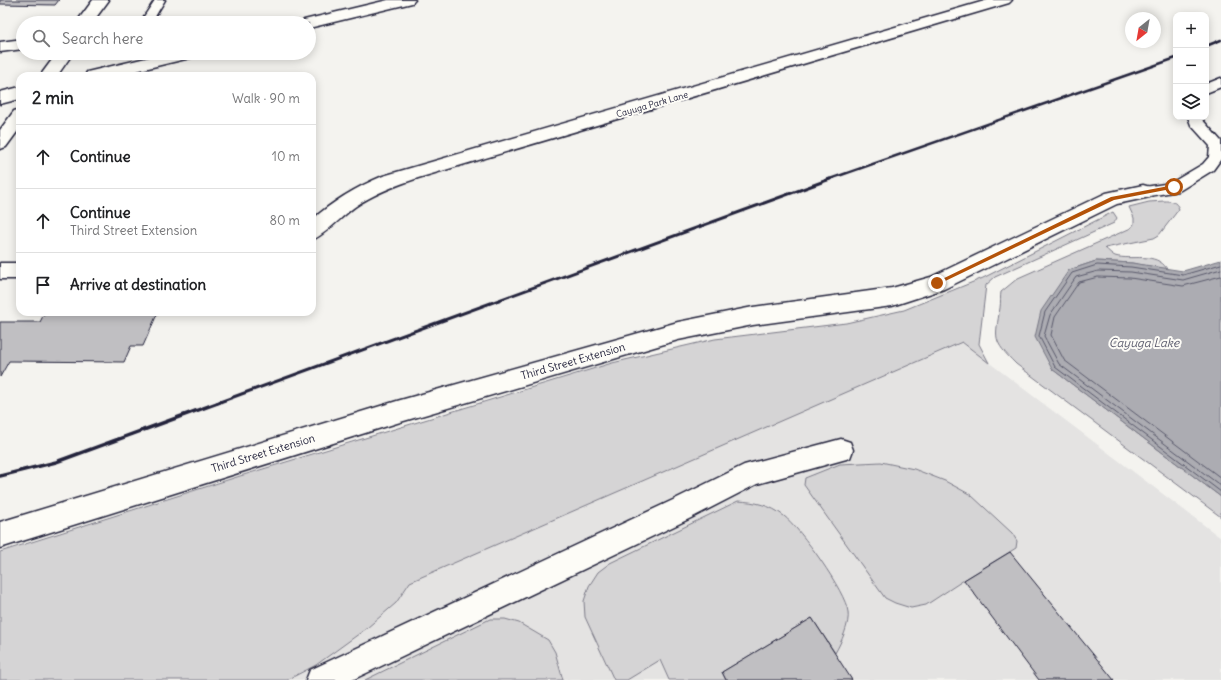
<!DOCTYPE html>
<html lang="en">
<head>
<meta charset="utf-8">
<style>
	:root { --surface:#fff; --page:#f2f2f2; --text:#202124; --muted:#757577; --line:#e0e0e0 }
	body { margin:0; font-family:Delius,sans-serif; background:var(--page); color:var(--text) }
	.controls { position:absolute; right:12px; top:12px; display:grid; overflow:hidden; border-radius:8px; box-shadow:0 2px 10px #0003 }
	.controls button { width:36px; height:36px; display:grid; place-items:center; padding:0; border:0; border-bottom:1px solid var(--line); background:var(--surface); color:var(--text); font:20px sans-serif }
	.compass { position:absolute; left:1125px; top:12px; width:36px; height:36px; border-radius:50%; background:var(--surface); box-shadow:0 2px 10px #0003; rotate:211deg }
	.stop { position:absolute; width:12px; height:12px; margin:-9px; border:3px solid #b45309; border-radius:50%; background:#fff }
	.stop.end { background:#b45309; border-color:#fff; box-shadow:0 1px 4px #0008 }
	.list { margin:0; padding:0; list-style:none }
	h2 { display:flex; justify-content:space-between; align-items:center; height:52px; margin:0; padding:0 16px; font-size:17px }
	h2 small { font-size:13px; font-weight:400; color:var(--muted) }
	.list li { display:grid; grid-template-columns:26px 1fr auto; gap:12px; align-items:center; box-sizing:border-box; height:64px; padding:0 16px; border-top:1px solid var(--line) }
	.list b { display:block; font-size:15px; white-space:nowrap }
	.list p { margin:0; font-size:13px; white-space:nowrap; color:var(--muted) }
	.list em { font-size:13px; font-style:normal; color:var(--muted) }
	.icon { flex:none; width:22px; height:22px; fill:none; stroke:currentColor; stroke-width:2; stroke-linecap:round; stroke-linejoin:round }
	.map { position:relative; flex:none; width:1221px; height:680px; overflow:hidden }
	.search { position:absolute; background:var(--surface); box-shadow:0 2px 10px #0003; left:16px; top:16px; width:300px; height:44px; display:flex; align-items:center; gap:10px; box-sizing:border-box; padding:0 14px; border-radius:22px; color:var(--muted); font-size:15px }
	.panel { position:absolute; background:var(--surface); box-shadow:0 2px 10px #0003; left:16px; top:72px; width:300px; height:244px; border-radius:12px }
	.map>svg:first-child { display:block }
	.built { fill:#e4e3e2 }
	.green { fill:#d5d4d5; stroke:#7c7b88 }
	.water { fill:#acacb2; stroke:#757582 }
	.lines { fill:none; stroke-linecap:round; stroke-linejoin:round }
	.shore { stroke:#59596b; stroke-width:1 }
	.building { fill:#c0bfc2; stroke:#22223b }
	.service-casing { stroke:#22223b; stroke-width:3 }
	.minor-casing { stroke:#22223b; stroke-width:3 }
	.trunk-casing { stroke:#22223b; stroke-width:3 }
	.service { fill:#fdfcf7; fill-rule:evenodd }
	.minor { fill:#fdfcf7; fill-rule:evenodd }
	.trunk { fill:#fdfcf7; fill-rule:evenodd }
	.rail-far2 { stroke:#22223b; stroke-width:2.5 }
	.rail-far1 { stroke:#22223b; stroke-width:3 }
	.rail { stroke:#22223b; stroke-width:3.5 }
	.route { fill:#b45309 }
	.labels { text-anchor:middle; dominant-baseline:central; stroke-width:4; stroke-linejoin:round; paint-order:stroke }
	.far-street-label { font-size:9px; fill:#22223b; stroke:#fdfcf7 }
	.street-label { font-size:11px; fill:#22223b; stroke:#fdfcf7 }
	.water-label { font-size:12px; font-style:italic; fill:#59596b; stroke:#fdfcf7 }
</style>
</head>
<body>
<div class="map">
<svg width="1221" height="680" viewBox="0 0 1221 680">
	<rect width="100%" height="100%" fill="#f4f3ef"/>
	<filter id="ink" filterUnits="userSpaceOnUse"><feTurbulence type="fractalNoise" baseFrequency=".025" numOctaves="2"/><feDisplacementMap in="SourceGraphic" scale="8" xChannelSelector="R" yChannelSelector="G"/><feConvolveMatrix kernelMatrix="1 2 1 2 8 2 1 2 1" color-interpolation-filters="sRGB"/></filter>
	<g filter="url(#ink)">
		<path class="built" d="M 950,333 L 1221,538 L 1221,680 L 161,680 Z"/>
		<path class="green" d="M 1164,201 C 1171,201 1176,201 1179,209 L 1159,235 L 1154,238 L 1105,248 C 1108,250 1112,255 1115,256 C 1132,261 1156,251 1167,269 L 1132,263 L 1096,261 L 1069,270 L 1052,369 L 1221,497 L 1221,517 L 1016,364 C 992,340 995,339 1000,308 C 1001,302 1000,297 1001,292 L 1018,278 L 1131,228 L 1134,224 L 1134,218 L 1129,207 L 1149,202 Z
			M 1113,212 L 1117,218 L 1114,223 L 995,277 L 986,285 L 979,344 L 989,363 L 962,342 L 410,582 L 396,603 L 367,628 L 316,665 L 287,680 L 0,680 L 0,552 L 240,476 L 612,363 L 715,339 L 846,323 L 904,310 L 983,278 Z
			M 881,462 L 914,469 L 945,481 L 971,495 L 1012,533 L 1017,541 L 1016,548 L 964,580 L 926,605 L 911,608 L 895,603 L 885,598 L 804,485 L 805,478 L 840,464 Z
			M 738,501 C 756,502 770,505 784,516 C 800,528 846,592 848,612 C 850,623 841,643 835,653 L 812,618 L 722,672 L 726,680 L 669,680 L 660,660 L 627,680 L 614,680 L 585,617 L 584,601 L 589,586 L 598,572 L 610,563 Z
			M 490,619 L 505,619 L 519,623 L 548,640 L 555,652 L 563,680 L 365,680 Z"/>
		<path class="water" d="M 1221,260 L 1221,497 L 1052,369 L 1035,337 L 1041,311 L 1069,270 L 1096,261 L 1132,263 L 1183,271 Z"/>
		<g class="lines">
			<path class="shore" d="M 1221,264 L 1183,275 L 1131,267 L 1097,265 L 1072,273 L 1045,312 L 1039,336 L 1055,367 L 1221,492
				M 1221,269 L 1183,280 L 1131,272 L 1098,271 L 1076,277 L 1050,315 L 1044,336 L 1059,364 L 1221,486
				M 1221,276 L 1183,286 L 1130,278 L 1098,277 L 1079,282 L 1055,317 L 1051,335 L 1064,360 L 1221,478"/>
		</g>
		<path class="building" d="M 0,0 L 59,0 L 55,5 L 0,4 Z
			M 45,312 L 158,312 L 143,346 L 131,346 L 124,362 L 9,361 L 0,377 L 0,322 L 40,322 Z
			M 1010,552 L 1114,680 L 1039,680 L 964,580 Z
			M 812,618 L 852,680 L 726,680 L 722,672 Z"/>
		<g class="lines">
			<g class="service-casing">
				<path id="service" d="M 155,0 L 165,0 L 153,20 L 145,20 L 143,18 Z
					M 1221,78 L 1221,87 L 1206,93 L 1206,84 Z
					M 1188,117 L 1200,117 L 1221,141 L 1221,159 L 1213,170 L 1179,191 L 1143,197 L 1138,196 L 1136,192 L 1138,188 L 1171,183 L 1203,164 L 1209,157 L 1210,146 L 1191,125 Z"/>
			</g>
			<g class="minor-casing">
				<path id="minor" d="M 93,0 L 109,0 L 92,23 L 76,23 Z
					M 988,0 L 1012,0 L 1009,3 L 418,178 C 397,185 375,193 356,206 C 343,215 325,235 312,240 L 312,220 C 333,201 357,187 383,176 Z
					M 23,39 L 23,49 L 0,52 L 0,42 Z
					M 57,53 L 73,53 L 57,76 L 40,76 Z
					M 20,109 L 20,128 L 6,147 L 0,149 L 0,130 L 14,111 Z
					M 1143,185 L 1150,187 L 1152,192 L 1150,197 L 1117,204 L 944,289 L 892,306 L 753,325 L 678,340 L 397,423 L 0,548 L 0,522 L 397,401 L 678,322 L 753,307 L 892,288 L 931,277 L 1106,193 Z
					M 0,263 L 20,263 L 20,279 L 0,279 Z
					M 841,439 L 850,442 L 853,450 L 850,458 L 757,484 L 691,518 L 352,680 L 306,680 L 310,670 L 673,500 L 744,465 Z"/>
			</g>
			<g class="trunk-casing">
				<path id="trunk" d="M 388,0 L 415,0 L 412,3 L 309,28 L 309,23 L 301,23 L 304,20 Z
					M 167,53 L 196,53 L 194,57 L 115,76 L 85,76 L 87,72 Z
					M 20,87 L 20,99 L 0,104 L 0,92 Z"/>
			</g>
			<use href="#service" class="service"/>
			<use href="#minor" class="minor"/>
			<use href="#trunk" class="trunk"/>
			<path class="rail-far2" d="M 1206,46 L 1221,40
				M 827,180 L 1176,58"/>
			<path class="rail-far1" d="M 217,403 L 830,179"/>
			<path class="rail" d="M 0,476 L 56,462 L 220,402"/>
		</g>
	</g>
	<path class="route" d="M 1174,185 L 1176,185 L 1176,188 L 1114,200 L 939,284 L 935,284 L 934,283 L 1111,197 Z"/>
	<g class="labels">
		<g class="far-street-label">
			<text transform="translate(652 104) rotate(-16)">Cayuga Park Lane</text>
		</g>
		<g class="street-label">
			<text transform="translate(573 361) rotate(-16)">Third Street Extension</text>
			<text transform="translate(263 453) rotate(-17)">Third Street Extension</text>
		</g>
		<g class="water-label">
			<text x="1144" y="342">Cayuga Lake</text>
		</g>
	</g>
</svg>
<div class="controls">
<button>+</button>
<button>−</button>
<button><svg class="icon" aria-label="layers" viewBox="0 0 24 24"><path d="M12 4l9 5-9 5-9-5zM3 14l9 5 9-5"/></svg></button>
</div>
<svg class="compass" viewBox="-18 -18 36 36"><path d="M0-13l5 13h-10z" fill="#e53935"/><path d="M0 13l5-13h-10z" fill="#757577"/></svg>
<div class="stop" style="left:1174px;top:187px"></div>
<div class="stop end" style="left:937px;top:283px"></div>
<div class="search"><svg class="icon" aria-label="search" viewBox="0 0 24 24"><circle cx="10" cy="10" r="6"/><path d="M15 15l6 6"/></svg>Search here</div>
<section class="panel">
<h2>2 min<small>Walk · 90 m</small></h2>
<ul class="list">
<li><svg class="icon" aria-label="ahead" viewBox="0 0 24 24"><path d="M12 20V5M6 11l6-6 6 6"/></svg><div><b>Continue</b></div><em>10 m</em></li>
<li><svg class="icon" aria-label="ahead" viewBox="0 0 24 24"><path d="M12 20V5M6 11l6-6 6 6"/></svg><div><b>Continue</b><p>Third Street Extension</p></div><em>80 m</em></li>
<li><svg class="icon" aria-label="arrive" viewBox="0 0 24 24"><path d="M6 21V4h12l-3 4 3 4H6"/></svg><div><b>Arrive at destination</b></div></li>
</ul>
</section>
</div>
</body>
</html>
